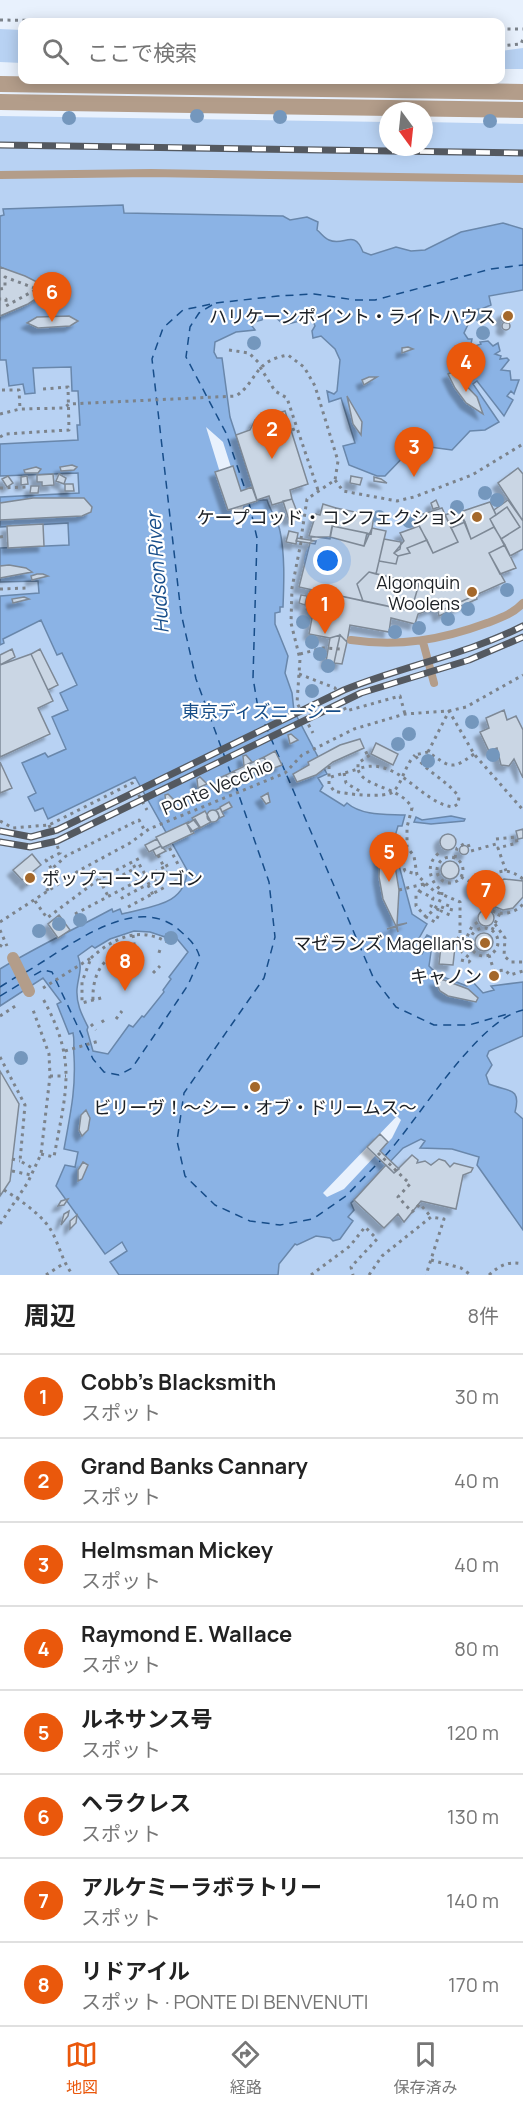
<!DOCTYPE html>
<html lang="ja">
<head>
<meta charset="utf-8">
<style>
	:root { --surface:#fff; --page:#f2f2f2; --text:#222; --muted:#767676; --line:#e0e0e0; --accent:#ea580c }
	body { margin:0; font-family:Manrope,"Noto Sans JP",sans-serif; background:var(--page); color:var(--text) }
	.compass { position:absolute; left:379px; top:102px; width:54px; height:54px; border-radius:50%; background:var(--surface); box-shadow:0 3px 15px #0003; rotate:165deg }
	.you { position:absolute; left:328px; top:561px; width:21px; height:21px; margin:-15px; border:4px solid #fff; border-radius:50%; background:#1a73e8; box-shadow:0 0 0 9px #1a73e833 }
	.badge { display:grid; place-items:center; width:39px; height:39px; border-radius:50%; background:var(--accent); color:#fff; font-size:20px; font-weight:700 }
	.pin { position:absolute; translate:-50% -50px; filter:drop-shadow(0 2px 3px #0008) }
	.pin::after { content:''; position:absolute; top:32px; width:21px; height:18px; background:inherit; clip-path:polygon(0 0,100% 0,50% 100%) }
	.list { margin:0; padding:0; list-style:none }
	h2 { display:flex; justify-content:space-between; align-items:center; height:78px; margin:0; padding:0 24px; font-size:26px }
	h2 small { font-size:20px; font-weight:400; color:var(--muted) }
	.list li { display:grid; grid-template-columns:39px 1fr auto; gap:18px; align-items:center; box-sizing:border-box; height:84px; padding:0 24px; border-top:2px solid var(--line) }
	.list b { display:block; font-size:22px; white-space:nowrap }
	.list p { margin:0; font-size:20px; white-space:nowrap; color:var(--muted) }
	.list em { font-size:20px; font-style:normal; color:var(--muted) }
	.icon { flex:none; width:33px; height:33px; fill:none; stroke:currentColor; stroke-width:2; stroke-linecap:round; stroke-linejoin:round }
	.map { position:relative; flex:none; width:523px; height:1275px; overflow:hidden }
	.search { position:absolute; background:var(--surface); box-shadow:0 3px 15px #0003; left:18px; right:18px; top:18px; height:66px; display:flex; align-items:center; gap:15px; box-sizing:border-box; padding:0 21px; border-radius:12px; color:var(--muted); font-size:22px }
	.sheet { height:750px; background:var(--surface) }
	nav { display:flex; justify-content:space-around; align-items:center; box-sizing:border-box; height:84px; border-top:2px solid var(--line); background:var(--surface); font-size:16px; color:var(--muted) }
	nav a { display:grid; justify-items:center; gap:3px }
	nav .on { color:var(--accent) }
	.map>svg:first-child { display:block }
	.green { fill:#b8d2f3 }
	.water { fill:#8bb3e5; stroke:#6987ab; stroke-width:1.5; fill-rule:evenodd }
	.pier { fill:#e8f1fd }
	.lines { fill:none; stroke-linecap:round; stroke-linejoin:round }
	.ferry { stroke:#174d89; stroke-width:1.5; stroke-dasharray:8 6; stroke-linecap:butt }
	.building { fill:#cad6e4; stroke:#7e8996; stroke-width:1.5; filter:url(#shadow) }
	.path { stroke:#7c838b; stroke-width:3; stroke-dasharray:3 4.5; stroke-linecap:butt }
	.service { stroke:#b39d8a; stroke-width:8 }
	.pedestrian { stroke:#b39d8a; stroke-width:12 }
	.tertiary { stroke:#b39d8a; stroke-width:16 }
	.rail-casing { stroke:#545960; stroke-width:7 }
	.rail { stroke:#fff; stroke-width:4.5; stroke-dasharray:14; stroke-linecap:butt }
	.tree { fill:#7497bd }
	.poi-dot { fill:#a4682b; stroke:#fff; stroke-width:2 }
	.labels { text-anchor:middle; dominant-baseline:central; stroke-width:4.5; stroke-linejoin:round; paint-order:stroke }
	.poi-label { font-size:18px; fill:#1b1f24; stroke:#fff; text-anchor:end }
	.park-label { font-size:18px; fill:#164d88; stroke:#fff }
	.street-label { font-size:18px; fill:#1b1f24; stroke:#fff }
	.water-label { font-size:20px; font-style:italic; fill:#174d89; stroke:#fff }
</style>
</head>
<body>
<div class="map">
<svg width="523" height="1275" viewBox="0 0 523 1275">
	<defs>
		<filter id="shadow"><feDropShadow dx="-5.5" dy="5.5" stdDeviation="1.5" flood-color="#0004"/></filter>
	</defs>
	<rect width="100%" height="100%" fill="#e8f1fd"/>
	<path class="green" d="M 0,29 L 22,30 L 22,63 L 0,62 Z
		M 523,48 L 523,69 L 501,69 L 501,51 Z
		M 0,116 L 388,122 L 388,147 L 424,147 L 424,122 L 523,124 L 523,1275 L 0,1275 Z"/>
	<path class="water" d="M 123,205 L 124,213 L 283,216 L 290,220 L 307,217 L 318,222 L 317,230 C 321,233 324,238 329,240 C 344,247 354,228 363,252 L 371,255 L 396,247 L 411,251 L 425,250 L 461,232 L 503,223 L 523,229 L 523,290 L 489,296 L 491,305 L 474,312 L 464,333 L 468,339 L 472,339 L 471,344 L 475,346 L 481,344 L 480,342 L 488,341 L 493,346 L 498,343 L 500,351 L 495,354 L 501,356 L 500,359 L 507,358 L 509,360 L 501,370 L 510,371 L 511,380 L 519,380 L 514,394 L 511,391 L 507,396 L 513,400 L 504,416 L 477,381 L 473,384 L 499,422 L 485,430 L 470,431 L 452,450 L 422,446 L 413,447 L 385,476 L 377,476 L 349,465 L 343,446 L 355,443 L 341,398 L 329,402 L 327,391 L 334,394 L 337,391 L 340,360 L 335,349 L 321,336 L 313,338 L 312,331 L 315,326 L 312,318 L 284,325 L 273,315 L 263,316 L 262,320 L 254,322 L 252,326 L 255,330 L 236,332 L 215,342 L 214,352 L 217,358 L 222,358 L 230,417 L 257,500 L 267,500 C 270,511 278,520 280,531 C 285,555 284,582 283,607 L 280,607 L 280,612 L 275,613 L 275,624 L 288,656 L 285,673 L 292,693 L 294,711 L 327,774 L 318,778 L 323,786 L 320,791 L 344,806 L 347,803 C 362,816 386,814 405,815 L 402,826 L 398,826 L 393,843 L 412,914 L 427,924 L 413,949 L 422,954 L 425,949 L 421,945 L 427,935 L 433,938 L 429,966 L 438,975 L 467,986 L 471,980 L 483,993 L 494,990 L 491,986 L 523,982 L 523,1036 L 489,1051 L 487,1056 L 492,1065 L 486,1075 L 489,1084 C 507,1092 522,1086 515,1112 L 523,1119 L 523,1230 L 477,1165 L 479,1157 L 452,1149 L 420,1148 L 425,1141 L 421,1139 L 403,1148 L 353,1201 L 351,1203 L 354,1210 L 348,1217 L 353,1221 L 340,1239 L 333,1241 L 330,1238 L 316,1236 L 297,1245 L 295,1244 L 279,1264 L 278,1275 L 119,1275 L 110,1262 L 127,1251 L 122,1242 L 105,1254 L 56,1186 L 65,1165 L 75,1167 L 78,1152 L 64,1149 C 70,1115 76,1091 74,1056 C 73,1047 75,1042 73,1033 L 69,1034 L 57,1004 L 61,1002 L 43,978 L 0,1006 L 0,969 C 38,946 73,930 112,909 L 113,912 L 120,909 L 122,914 C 150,906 186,906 187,870 L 135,777 L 48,819 L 43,808 L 35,811 L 28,797 L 36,793 L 22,763 L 45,753 L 48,757 L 66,749 L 52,717 L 68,710 L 60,693 L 77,685 L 62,653 L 57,655 L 41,620 L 3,639 L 4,643 L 0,645 L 0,596 L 39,593 L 38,581 L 0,582 L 0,548 L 69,545 L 68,523 L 0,527 L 0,497 L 79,493 L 78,473 L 0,476 L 0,444 L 78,440 L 77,425 L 80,425 L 78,391 L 72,391 L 71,367 L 33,368 L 35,393 L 25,394 L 23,384 L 9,386 L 6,360 L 0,360 L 0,316 L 27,304 L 51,289 L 0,267 L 0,216 L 4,215 L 3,209 ZM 134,931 L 150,932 L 165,937 L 166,934 L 173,934 L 188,952 L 169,977 L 171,979 L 163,990 L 164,992 L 144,1017 L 142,1016 L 133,1027 L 129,1025 L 108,1054 L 93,1051 L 87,1030 L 88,1027 C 82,1015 76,1004 77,989 C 78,976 83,969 78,956 L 92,946 L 95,948 L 110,939 Z
		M 451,816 L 465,819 L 464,821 L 431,824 L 414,822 L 416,817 L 422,820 Z"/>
	<path class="pier" d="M 206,427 L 223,442 L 243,505 L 242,528 L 237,528 Z
		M 397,1116 L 401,1120 L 392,1138 L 344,1189 L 327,1197 L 323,1193 Z"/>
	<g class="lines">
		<path class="ferry" d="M 212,305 L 199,313 L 190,327 L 186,357 L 226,433 L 245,489
			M 249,503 L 257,538 L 253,678 L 258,708 L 373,977 L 396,1007 L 434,1025 L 469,1025 L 511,1013
			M 231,774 L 196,679 L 181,613 L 152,359 L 163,328 L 183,310 L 216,303 L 278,296 L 314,294 L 355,300 L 375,300 L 491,269 L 523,265
			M 235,784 L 269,882 L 275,937 L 264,978 L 184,1093 L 177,1141 L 185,1176 L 215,1205 L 250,1221 L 280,1225 L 313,1219 L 346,1196 L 382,1159
			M 26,972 C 66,949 134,892 178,929 C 189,939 196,944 200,958 L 188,985 L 160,1027 L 132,1068 L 119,1075 L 104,1072 L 93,1059 L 52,972 L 43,970 L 29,978
			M 0,987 L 16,977
			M 0,996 L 20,984
			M 385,1156 C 419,1119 477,1020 523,1010"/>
	</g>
	<path class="building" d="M 0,267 L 25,276 L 51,289 L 28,304 L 0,316 Z
		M501 317a6 6 0 1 1 12 0a6 6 0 1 1-12 0Z
		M 69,316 L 78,321 L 70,326 L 38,328 L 27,323 L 37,317 Z
		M502 326a4 4 0 1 1 8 0a4 4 0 1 1-8 0Z
		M 408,347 L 413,349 L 402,353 L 402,348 Z
		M 453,372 L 477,397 L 483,414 L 466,403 L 455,388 L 448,374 Z
		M 369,377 L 377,377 L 364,385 L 362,380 Z
		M 347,396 L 362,422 L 361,435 L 353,424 Z
		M 285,411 L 308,484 L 290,490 L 292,499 L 272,505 L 269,496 L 257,500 L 236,435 L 250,430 L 255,420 Z
		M 72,465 L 77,467 L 74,470 L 61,471 L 60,467 Z
		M 233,466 L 241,491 L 252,487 L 257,501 L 228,510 L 215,472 Z
		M 36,467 L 41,469 L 38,473 L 25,473 L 24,470 Z
		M 518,468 L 523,474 L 523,521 L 498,483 Z
		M 53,474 L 54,485 L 42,486 L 42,482 L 37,482 L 37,475 Z
		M 59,474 L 66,478 L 64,484 L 56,481 Z
		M 8,476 L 13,483 L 7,487 L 2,479 Z
		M 27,476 L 28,484 L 21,485 L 21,477 Z
		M 351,476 L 362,478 L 360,485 L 350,483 Z
		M 374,477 L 381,479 L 387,483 L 374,481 Z
		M 65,484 L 73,484 L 74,491 L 65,491 Z
		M 31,486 L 39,486 L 38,493 L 30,493 Z
		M 33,498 L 84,498 L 92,507 L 91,512 L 82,516 L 0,520 L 0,503 Z
		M 292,499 L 299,517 L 289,520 L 283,501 Z
		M 436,500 L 439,507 L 433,509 L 431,503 Z
		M 508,500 L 523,521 L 523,549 L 510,556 L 501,539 L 520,527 L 507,507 L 496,515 L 494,510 Z
		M 490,502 L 496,515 L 490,519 L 494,527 L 471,539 L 460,512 Z
		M 323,504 L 336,508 L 330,539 L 309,536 L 316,514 L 320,515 Z
		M 507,507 L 520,527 L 501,539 L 490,519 Z
		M 336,508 L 374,516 L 371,534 L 332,526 Z
		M 442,508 L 458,542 L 433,553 L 416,519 L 424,516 L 423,514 Z
		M 459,510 L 465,522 L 451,528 L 445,515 Z
		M 465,522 L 471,539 L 494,527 L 505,545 L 489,553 L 505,582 L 438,612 L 436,607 L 418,614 L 415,624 L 391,618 L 389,632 L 350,625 L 347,642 L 340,635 L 330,638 L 309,634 L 317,591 L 411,611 L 419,584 L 376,574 L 379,561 L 396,564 L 398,556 L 410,553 L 407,548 L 427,540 L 433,553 L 458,542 L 451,528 Z
		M 43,524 L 44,546 L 8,548 L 7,526 Z
		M 332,526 L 367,533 L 364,546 L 330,537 Z
		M 419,526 L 427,540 L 407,548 L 410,553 L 398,556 L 394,553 L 404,541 L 400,533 Z
		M 372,528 L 386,531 L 376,574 L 369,572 L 357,584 L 363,601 L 299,587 L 310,543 L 315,544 L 316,541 L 311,541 L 311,537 L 330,537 L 364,546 Z
		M 289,531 L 298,533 L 296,544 L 286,542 Z
		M 297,538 L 316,541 L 315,544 L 296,541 Z
		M 384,539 L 401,542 L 400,549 L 394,553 L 398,556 L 396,564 L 379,561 Z
		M 505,545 L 516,568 L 500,574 L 489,553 Z
		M 9,565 L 26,568 L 32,572 L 0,578 L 0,566 Z
		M 369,572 L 419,584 L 411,611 L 363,601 L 357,584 Z
		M 37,574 L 43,574 L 48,576 L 32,580 L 31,576 Z
		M 310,591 L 315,592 L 314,601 L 308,600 Z
		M 301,595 L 307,596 L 305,605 L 299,603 Z
		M 476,595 L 477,599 L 439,616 L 438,612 Z
		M 24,597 L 29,599 L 13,603 L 12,599 Z
		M 308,602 L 314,603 L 312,611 L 306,610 Z
		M 340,635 L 347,642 L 342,664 L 334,663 Z
		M 340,635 L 334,663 L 326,662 L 330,638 Z
		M 12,649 L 15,657 L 0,665 L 0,655 Z
		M 40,649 L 58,685 L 48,690 L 31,654 Z
		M 31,654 L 53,701 L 38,708 L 50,734 L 0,757 L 0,665 Z
		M 504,710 L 507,720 L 516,716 L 523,730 L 523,778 L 514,759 L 509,766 L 501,765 L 497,748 L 489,751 L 480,732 L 489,728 L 486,718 Z
		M 291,734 L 298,740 L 290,744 L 288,735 Z
		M 360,739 L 364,748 L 333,762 L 316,775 L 297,782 L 293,774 L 309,765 L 308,762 L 340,745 Z
		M 376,743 L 398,754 L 393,765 L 371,754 Z
		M 275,751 L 282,765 L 269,770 L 264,757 Z
		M 246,755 L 252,762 L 244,766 L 243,756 Z
		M 264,757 L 268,766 L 239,780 L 234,771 Z
		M 0,762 L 12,788 L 0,793 Z
		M 234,771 L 240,783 L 232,787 L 226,775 Z
		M 226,775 L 230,784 L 224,787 L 219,778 Z
		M 200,777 L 207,784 L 198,788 L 197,779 Z
		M 268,793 L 270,802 L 266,804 L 261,797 Z
		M 168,794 L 175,801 L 166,804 L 165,795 Z
		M 229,802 L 232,807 L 222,812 L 220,807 Z
		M 220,808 L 224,816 L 220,818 L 216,810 Z
		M207 816a6 6 0 1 1 12 0a6 6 0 1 1-12 0Z
		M 205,811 L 211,822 L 200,828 L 192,818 Z
		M 195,819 L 200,827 L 191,832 L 187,824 Z
		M 188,822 L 187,824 L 194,833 L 162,848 L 156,837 Z
		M 523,829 L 523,838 L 518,839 L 516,831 Z
		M440 842a8 8 0 1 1 16 0a8 8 0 1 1-16 0Z
		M 157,839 L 161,846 L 149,852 L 145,845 Z
		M 387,839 L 393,854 L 399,890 L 397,925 L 407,923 L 397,926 L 398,932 L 396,927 L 387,929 L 396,926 L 383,899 L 379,877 L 380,840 Z
		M459.5 850a4.5 4.5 0 1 1 9 0a4.5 4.5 0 1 1-9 0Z
		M 161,846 L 166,851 L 156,856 L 153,850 Z
		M 32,854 L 41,865 L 22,880 L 13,870 Z
		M441 870a9 9 0 1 1 18 0a9 9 0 1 1-18 0Z
		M 33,873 L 36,877 L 27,885 L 24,881 Z
		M469 886a8 8 0 1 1 16 0a8 8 0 1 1-16 0Z
		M 504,879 L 523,881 L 523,897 L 513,908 L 503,910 L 493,906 L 489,897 L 491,887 Z
		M478 918a8 8 0 1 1 16 0a8 8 0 1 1-16 0Z
		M 59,915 L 70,930 L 58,938 L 48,924 Z
		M475 942a9 9 0 1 1 18 0a9 9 0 1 1-18 0Z
		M 441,946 L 455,947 L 453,965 L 439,964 Z
		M 435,980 L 444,980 L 468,989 L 478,998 L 476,1002 L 448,996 L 440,991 Z
		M 0,1071 L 19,1104 L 10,1181 L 0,1196 Z
		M 86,1110 L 90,1118 L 88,1130 L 82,1136 L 79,1130 L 81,1115 Z
		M 380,1134 L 388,1142 L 380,1151 L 399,1169 L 394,1173 L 367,1147 Z
		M 412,1155 L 418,1160 L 417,1163 L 425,1161 L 431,1165 L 439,1159 L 445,1161 L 450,1167 L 454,1163 L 473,1168 L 471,1172 L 463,1175 L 456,1209 L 421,1201 L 404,1222 L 398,1214 L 384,1228 L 354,1200 L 386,1165 L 394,1173 Z
		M 83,1162 L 88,1165 L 82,1179 L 78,1181 L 78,1170 Z
		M 68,1199 L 64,1205 L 58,1206 L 61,1201 Z
		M 69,1211 L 68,1216 L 61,1225 L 64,1214 Z
		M 77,1215 L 76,1223 L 70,1229 L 70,1221 Z"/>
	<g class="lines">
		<path class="path" d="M 0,20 L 150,22
			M 500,29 L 523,29
			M 500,46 L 521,44 L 523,39
			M 0,289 L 5,288 L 5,277 L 37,289 L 6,306 L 6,299 L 0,299
			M 229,350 L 249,353 L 262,366
			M 260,367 L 275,391 L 287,398 L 297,428
			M 2,390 L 19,390 L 20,409
			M 0,414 L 20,409 L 64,408 L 69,404 L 236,396 C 258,381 253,361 288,355 L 304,367 L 315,386 L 338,461 L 335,480
			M 292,430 L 297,428 L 318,490
			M 0,437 L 5,434 L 69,430 L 68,387 L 43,389
			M 335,480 L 343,491 L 397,501 L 414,497 L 472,475 L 523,444
			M 0,488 L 26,487
			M 0,537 L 7,536
			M 301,539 L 307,499 L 335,480
			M 301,542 L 292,588 L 291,623 L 300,659 L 297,703 L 313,733
			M 0,589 L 28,588
			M 300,654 L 323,648 L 342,649
			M 299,674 L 335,688 L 346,711 L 400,696 L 405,714
			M 428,752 L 449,711 L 474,754 L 523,810
			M 329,766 L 329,784 L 334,791 C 344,794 387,799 394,791 C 403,781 405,765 415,755
			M 344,773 L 346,783 L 363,793
			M 331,777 L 358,769 L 358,763 L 370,755 L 368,752 L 361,755
			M 0,821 L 13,828 L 49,825 L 132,783 L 147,810
			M 49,825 L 60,853 L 46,860 L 51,868
			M 496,839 L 516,837 L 517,843 L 498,848 L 506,871
			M 407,847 C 402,856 401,861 405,871 L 416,874
			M 158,855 L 164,867 L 172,863
			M437 870a13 13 0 1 1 26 0a13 13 0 1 1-26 0Z
			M 455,858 L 457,848 L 464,844 L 468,844 L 471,851 L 496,844 L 498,848
			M 461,877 L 486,890
			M 99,879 L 108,896
			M 523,879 C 511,870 502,868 489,877 C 488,882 484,889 484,895 C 483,916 511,919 523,904
			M 425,884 L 416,895 L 416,906 L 426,917 C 433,911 442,902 442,891 C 429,881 425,864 439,853
			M 148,885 L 153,895
			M 103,886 L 132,870 L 131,868 L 139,864 L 146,876
			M 399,890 L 424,884
			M 48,891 L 42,878 L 66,856 L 139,820 L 145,831
			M 419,891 L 433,898 L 431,906 L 441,911 L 444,904 L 452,907 L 450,915 L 441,911 L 435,922 L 426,917
			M 35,901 L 47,918 L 99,879 L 140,858
			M 128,907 L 180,879 L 181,870 L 168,845
			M 75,914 L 164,867 L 167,874 L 120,899
			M 0,922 L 80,870 L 130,843 L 149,829 L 285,773 L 302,755 L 354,729 L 405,714 L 449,711 L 466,707 L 523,675
			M 495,924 L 505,938 L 504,956 L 511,962 L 523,962
			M470 942a14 14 0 1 1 28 0a14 14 0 1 1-28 0Z
			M 0,930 L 7,946
			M 492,930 L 500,913
			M 133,935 L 136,960
			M 0,947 L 4,941
			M 461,950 L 472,926 L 478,922
			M 158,951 L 161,952
			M 489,955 L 494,971 L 505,970 L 510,975 L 523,971
			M 91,958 C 113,938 139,926 167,942
			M 461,960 L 469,962 L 471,959 L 462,952 L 456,941 L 460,935 L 460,902 L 434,891 L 417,875 L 414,856 L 407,847 L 407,827 L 412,808 C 401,786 362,788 358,769 C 397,754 420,803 453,807 L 458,804 L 459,797 C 447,780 426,772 415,755 L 428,752 C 450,767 451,771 474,754
			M 153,973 L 160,966
			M 43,988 L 91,958 L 82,982 L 82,1003 L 105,997
			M 93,1000 C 92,970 106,954 134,945
			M 0,1016 L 17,1005
			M 116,1019 L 122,1011
			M 102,1020 L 104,1023
			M 91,1024 L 96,1030
			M 65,1051 L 99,1041
			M 0,1057 L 25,1105 L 20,1161 L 34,1169
			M 50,1076 L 66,1076
			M 378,1153 L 410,1184 L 398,1197 L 412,1212 L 420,1204 L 431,1217
			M 41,1154 L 54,1157 C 66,1090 78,1061 42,997
			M 12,1159 L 20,1161
			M 12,1171 L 31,1175
			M 4,1190 C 19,1199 39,1213 49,1227 C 59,1242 61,1260 73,1275
			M 0,1224 L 28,1182 L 41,1154 L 50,1076 L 49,1054 L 32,1007
			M 431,1260 L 461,1268 L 471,1275
			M 46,1275 L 63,1264
			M 311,1275 L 350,1246 L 365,1227 L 377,1239 L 351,1267 L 353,1275
			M 369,1275 L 382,1256 L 431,1217 L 444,1219 L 426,1275
			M 489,1275 C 500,1265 508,1261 523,1264"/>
		<path class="service" d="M 0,175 L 151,173 L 523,179
			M 351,640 C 399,647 441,640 487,623 C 500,618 513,614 523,603
			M 423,642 L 434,683"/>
		<path class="pedestrian" d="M 13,958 L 29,991"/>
		<path class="tertiary" d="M 0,84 L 523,92
			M 0,102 L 523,110"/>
		<g class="rail-casing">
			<path id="rail" d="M 0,145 L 523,153
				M 0,831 L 31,837 L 57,830 L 344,690 C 403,666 465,655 523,626
				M 0,842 L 30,847 L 57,841 L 361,693 L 469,660 L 523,637"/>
		</g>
		<use href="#rail" class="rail"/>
	</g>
	<g class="tree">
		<circle cx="197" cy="116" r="7"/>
		<circle cx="280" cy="117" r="7"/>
		<circle cx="69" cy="118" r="7"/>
		<circle cx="490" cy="121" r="7"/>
		<circle cx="480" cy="315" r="7"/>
		<circle cx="483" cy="333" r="7"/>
		<circle cx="254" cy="343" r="7"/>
		<circle cx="485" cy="493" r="7"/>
		<circle cx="497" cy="500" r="7"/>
		<circle cx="457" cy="507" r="7"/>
		<circle cx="379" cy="517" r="7"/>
		<circle cx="409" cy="521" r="7"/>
		<circle cx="507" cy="590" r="7"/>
		<circle cx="468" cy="609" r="7"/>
		<circle cx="448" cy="619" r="7"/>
		<circle cx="303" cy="622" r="7"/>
		<circle cx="419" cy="628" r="7"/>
		<circle cx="395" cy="632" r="7"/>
		<circle cx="312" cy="642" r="7"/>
		<circle cx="320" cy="654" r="7"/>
		<circle cx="328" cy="666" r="7"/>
		<circle cx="312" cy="691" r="7"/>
		<circle cx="472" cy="722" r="7"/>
		<circle cx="409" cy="734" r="7"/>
		<circle cx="398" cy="744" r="7"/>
		<circle cx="493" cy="755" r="7"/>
		<circle cx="428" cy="761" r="7"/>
		<circle cx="80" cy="920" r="7"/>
		<circle cx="59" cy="924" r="7"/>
		<circle cx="39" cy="931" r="7"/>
		<circle cx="171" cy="938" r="7"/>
		<circle cx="21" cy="1058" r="7"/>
	</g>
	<g class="poi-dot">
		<circle cx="508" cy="316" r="6"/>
		<circle cx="477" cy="517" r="6"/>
		<circle cx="472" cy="592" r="6"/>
		<circle cx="30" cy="878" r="6"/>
		<circle cx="485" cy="943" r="6"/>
		<circle cx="494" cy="976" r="6"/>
		<circle cx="255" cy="1087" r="6"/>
	</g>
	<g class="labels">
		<g class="poi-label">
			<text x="496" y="316">ハリケーンポイント・ライトハウス</text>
			<text x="465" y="517">ケープコッド・コンフェクション</text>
			<text x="460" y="582">Algonquin<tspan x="460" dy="21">Woolens</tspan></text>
			<text x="42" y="878" text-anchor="start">ポップコーンワゴン</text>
			<text x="473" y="943">マゼランズ Magellan's</text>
			<text x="482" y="976">キャノン</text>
			<text x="255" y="1107" text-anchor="middle">ビリーヴ！～シー・オブ・ドリームス～</text>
		</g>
		<g class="park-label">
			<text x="262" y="711">東京ディズニーシー</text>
		</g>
		<g class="street-label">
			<text transform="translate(217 786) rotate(-23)">Ponte Vecchio</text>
		</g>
		<g class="water-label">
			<text transform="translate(157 573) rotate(-94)">Hudson River</text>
		</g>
	</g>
</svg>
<svg class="compass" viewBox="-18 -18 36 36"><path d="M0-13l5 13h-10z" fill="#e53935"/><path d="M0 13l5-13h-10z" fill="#767676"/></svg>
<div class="you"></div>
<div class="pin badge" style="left:325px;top:634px">1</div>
<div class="pin badge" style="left:272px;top:459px">2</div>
<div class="pin badge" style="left:414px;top:477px">3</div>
<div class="pin badge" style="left:466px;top:392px">4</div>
<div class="pin badge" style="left:389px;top:882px">5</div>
<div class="pin badge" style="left:52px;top:322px">6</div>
<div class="pin badge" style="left:486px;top:920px">7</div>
<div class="pin badge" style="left:125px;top:991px">8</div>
<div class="search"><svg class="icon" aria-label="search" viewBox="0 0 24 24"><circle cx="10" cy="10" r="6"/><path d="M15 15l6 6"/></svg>ここで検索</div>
</div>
<section class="sheet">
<h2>周辺<small>8件</small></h2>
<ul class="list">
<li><span class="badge">1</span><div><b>Cobb’s Blacksmith</b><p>スポット</p></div><em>30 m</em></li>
<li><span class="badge">2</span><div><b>Grand Banks Cannary</b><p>スポット</p></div><em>40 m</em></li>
<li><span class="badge">3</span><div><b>Helmsman Mickey</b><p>スポット</p></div><em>40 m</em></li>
<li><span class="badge">4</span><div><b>Raymond E. Wallace</b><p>スポット</p></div><em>80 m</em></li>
<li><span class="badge">5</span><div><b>ルネサンス号</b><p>スポット</p></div><em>120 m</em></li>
<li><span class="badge">6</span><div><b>ヘラクレス</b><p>スポット</p></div><em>130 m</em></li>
<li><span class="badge">7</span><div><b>アルケミーラボラトリー</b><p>スポット</p></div><em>140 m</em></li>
<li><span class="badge">8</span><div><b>リドアイル</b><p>スポット · PONTE DI BENVENUTI</p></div><em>170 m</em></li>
</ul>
</section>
<nav>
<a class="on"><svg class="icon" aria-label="map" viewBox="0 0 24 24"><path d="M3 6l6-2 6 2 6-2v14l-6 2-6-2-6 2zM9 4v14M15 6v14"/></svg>地図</a>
<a><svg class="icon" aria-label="directions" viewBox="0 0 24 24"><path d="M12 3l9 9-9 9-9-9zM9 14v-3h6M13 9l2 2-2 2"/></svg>経路</a>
<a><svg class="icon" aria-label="saved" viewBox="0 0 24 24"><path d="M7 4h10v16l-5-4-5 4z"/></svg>保存済み</a>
</nav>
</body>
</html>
